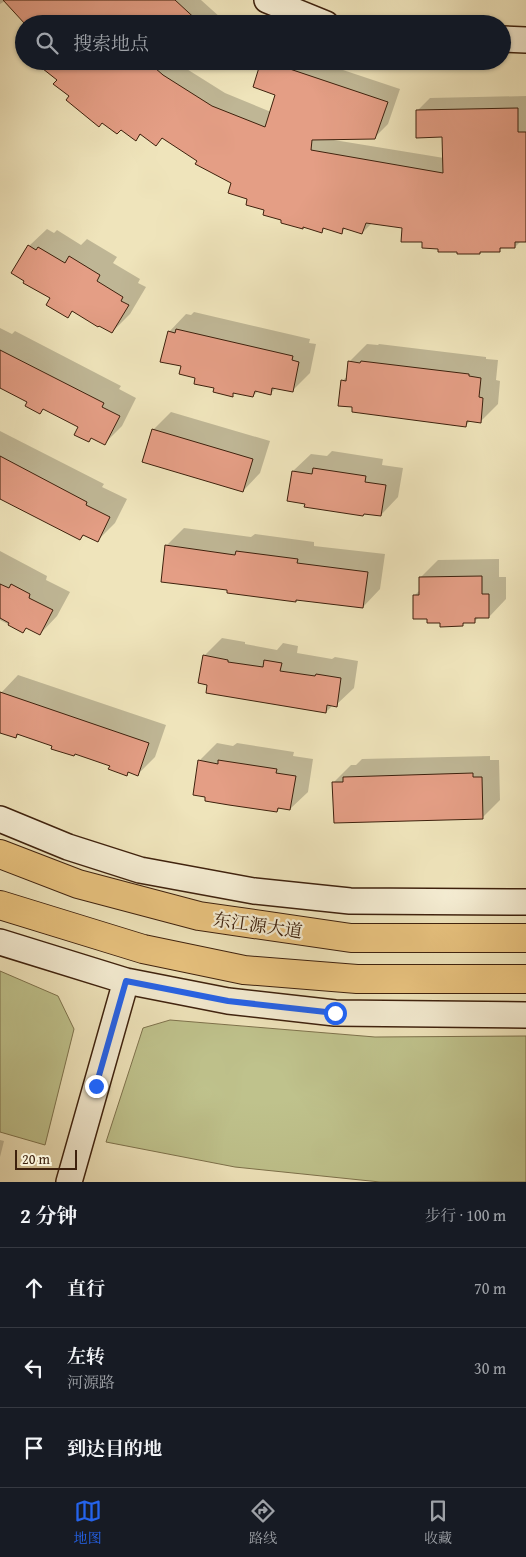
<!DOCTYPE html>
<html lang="zh">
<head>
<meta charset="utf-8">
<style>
	:root { --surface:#171b24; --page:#242831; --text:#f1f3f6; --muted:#9ea1a6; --line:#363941; --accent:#2563eb }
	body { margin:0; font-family:"Gentium Book Plus","Noto Serif SC",serif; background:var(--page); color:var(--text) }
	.scale { position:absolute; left:15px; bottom:12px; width:62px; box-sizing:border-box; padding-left:5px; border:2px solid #3e210d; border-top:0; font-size:14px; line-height:18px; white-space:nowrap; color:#3e210d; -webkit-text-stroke:4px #f5edd3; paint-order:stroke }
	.stop { position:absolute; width:15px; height:15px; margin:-11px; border:4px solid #2563eb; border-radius:50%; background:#fff }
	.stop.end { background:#2563eb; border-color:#fff; box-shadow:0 1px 5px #0008 }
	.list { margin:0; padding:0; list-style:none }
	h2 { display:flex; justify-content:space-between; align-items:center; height:65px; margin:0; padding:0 20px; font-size:21px }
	h2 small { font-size:16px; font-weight:400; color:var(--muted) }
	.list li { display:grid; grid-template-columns:32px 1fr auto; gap:15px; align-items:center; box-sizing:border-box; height:80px; padding:0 20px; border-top:1px solid var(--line) }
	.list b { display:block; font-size:19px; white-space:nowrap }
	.list p { margin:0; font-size:16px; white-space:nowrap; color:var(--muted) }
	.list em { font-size:16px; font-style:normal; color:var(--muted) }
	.icon { flex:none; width:28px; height:28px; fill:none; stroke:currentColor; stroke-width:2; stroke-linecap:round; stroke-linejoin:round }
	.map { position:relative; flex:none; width:526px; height:1182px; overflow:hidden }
	.search { position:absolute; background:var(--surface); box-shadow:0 1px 4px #0004; left:15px; right:15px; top:15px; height:55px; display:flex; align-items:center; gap:12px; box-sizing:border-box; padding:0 18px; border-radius:28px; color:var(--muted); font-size:19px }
	.sheet { height:305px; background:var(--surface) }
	nav { display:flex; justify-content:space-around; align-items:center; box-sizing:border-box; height:70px; border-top:1px solid var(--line); background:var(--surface); font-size:14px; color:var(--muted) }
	nav a { display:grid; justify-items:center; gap:2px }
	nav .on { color:var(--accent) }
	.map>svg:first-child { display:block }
	.green { fill:#bfc28c; stroke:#7e724c }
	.shadow { fill:#0003 }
	.building { fill:#e49e85; stroke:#3e210d }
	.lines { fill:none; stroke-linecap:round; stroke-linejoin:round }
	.secondary-casing { stroke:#3e210d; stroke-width:28 }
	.primary-casing { stroke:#3e210d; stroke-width:30 }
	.secondary { stroke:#f5edd3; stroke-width:25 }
	.primary { stroke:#e8c27e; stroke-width:28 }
	.route { stroke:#2563eb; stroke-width:6 }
	.labels { text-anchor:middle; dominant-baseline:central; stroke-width:4.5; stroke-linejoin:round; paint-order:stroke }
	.street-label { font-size:18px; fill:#3e210d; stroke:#f5edd3 }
</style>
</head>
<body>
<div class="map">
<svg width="526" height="1182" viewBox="0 0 526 1182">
	<rect width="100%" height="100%" fill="#efe4bb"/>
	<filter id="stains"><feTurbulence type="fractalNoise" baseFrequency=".004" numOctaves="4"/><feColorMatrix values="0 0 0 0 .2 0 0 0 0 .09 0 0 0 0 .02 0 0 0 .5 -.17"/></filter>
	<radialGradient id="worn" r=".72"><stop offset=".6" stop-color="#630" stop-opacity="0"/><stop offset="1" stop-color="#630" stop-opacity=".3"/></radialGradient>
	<path class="green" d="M 0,971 L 58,996 L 74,1029 L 45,1145 L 0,1132 Z
		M 170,1020 L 375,1037 L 526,1036 L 526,1182 L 380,1182 L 235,1167 L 106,1142 L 143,1028 Z"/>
	<path class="shadow" d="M 0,0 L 201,0 L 221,18 L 216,24 L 26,24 L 5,1 L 0,4 Z
		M 48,61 L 174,61 L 225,93 L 271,112 L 277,94 L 263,61 L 316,61 L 400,89 L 388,124 L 375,137 L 335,139 L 334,140 L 444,158 L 443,136 L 417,111 L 430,98 L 526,96 L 526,241 L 521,241 L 515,247 L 503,247 L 499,250 L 482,250 L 480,253 L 439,247 L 424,241 L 403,227 L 372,223 L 362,233 L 346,228 L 341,232 L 325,228 L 322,231 L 304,226 L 302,228 L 265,209 L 249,198 L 233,182 L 163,137 L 156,144 L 142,134 L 136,139 L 70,96 L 58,80 Z
		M 47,229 L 54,233 L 57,230 L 81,245 L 87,239 L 117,257 L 113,263 L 140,279 L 138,283 L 146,287 L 130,314 L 112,332 L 73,311 L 68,316 L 52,298 L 29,246 Z
		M 194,312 L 310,339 L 309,343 L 316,344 L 310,373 L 292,391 L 277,387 L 270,394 L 258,391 L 253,396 L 235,392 L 232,395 L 215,387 L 197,377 L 182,365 L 169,332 L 186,314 L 191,315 Z
		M 0,328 L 12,334 L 15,331 L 121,386 L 119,389 L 136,398 L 122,426 L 105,443 L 79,427 L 44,408 L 40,412 L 29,401 L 0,386 Z
		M 367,344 L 378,345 L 379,344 L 486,357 L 486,359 L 498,360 L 496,380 L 500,381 L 498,404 L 480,422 L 470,421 L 466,425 L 353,406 L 342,381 L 348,376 L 349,362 Z
		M 171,412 L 270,441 L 260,473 L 243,491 L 144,461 L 154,429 Z
		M 0,431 L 104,484 L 102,487 L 127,499 L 115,523 L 97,541 L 85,534 L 80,539 L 0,498 Z
		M 332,451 L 383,459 L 382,465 L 403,468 L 398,497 L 381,515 L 306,503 L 293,471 L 311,454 L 327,456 Z
		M 184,528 L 251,537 L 255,534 L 314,542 L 314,546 L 385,554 L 380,589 L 363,607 L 298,599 L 296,601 L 229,589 L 166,546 Z
		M 0,551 L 47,576 L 46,580 L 70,592 L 57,616 L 40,634 L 27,627 L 23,632 L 0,620 Z
		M 499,559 L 499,577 L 506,577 L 506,599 L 489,617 L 479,617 L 475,621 L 466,622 L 462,625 L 441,622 L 428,618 L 414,596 L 421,589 L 420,578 L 438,560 Z
		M 222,638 L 245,642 L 245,644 L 277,650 L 283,643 L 298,646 L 297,653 L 332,659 L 335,657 L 358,661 L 354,688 L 336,705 L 333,705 L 326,712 L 209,684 L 204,656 Z
		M 18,675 L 166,725 L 155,757 L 138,774 L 129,771 L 126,774 L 111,765 L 19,734 L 16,737 L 0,731 L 0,694 Z
		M 217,743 L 233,746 L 237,743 L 294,752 L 293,756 L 313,759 L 308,792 L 290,809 L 280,808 L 277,811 L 199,761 Z
		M 490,756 L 490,760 L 499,760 L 500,800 L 482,818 L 333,783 L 351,765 L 356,765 L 362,759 Z
		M 0,1140 L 4,1141 L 0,1157 Z"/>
	<path class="building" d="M 3,0 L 175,0 L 201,24 L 25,24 Z
		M 33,61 L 147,61 L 163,75 L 212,106 L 265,127 L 275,95 L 253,87 L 261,61 L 266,61 L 388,102 L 375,139 L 312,140 L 311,150 L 443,173 L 442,137 L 416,138 L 416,110 L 518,108 L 518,132 L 526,132 L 526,242 L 515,242 L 515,248 L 500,248 L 500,252 L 480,252 L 480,254 L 457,254 L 457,252 L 438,252 L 438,249 L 422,248 L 422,242 L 401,242 L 402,228 L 366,223 L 362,234 L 343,228 L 342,234 L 323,228 L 322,233 L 303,227 L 303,229 L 281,223 L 281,220 L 263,215 L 264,210 L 246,205 L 247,199 L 228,193 L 231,183 L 195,164 L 197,161 L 162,138 L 156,146 L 140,134 L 136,141 L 121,130 L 117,134 L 102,123 L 99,127 L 66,100 L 69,96 L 53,84 L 57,80 Z
		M 28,245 L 36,250 L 38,247 L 65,263 L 69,256 L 100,275 L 97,281 L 123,297 L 121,301 L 129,305 L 112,333 L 99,326 L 98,327 L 72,311 L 68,318 L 46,305 L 50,298 L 23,283 L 24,281 L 11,273 Z
		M 176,329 L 293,356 L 292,360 L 299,362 L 293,392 L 272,388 L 271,395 L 255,391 L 253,397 L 233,393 L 233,397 L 213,392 L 214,388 L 194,384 L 195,378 L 179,374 L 181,366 L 160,362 L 168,331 L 175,333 Z
		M 0,350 L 104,403 L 102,407 L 120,416 L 105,445 L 91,438 L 89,442 L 74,435 L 78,427 L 43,409 L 40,414 L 25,406 L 27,402 L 0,388 Z
		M 348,361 L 360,363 L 361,361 L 469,374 L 469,376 L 481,378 L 479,397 L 483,398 L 481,423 L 467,421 L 466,427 L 352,412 L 352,407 L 338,406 L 341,380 L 346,381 Z
		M 152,429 L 253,459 L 243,492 L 142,462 Z
		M 0,456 L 87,502 L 86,505 L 110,517 L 98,542 L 83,535 L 80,540 L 0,499 Z
		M 313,468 L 366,476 L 365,482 L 386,485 L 381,516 L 364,514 L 363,516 L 304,507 L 305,504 L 287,501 L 292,471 L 312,474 Z
		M 165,545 L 235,555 L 236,551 L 298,559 L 297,563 L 368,572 L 363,608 L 296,600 L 296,602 L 227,593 L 227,590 L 161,582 Z
		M 482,576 L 482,594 L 489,594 L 489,618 L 475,618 L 475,623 L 463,623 L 463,626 L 440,627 L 440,623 L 427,623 L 427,619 L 413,619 L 413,595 L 419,595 L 419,577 Z
		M 0,584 L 9,588 L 11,584 L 30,594 L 29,598 L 53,610 L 40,635 L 26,628 L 23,633 L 8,625 L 9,623 L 0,618 Z
		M 203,655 L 228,660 L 228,662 L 263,667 L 264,660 L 282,663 L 280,671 L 315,676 L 316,674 L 341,678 L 337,707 L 327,705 L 326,713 L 206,693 L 207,685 L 198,683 Z
		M 0,692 L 149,743 L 138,776 L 128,772 L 127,776 L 108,769 L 110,766 L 75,754 L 74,756 L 51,749 L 52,746 L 17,734 L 16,738 L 0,733 Z
		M 198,760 L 218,764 L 218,760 L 277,769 L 276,773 L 296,776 L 290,810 L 278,808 L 277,812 L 229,805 L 205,801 L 205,797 L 193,795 Z
		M 473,773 L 473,777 L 482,777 L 483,819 L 334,823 L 332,782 L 343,782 L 343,777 Z"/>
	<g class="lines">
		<g class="secondary-casing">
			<path id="secondary" d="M 267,0 L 326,24
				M 502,39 L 526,40
				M 0,819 L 68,847 L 140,870 L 254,891 L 350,901 L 526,902
				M 0,942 L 126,981 L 228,1001 L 335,1013 L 526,1015
				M 69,1182 L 126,981"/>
		</g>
		<g class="primary-casing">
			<path id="primary" d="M 0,854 L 78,884 L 199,916 L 351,938 L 526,938
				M 0,905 L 143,949 L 244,970 L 357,979 L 526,979"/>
		</g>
		<use href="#secondary" class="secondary"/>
		<use href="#primary" class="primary"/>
	</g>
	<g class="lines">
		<path class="route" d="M 96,1086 L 126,981 L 228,1001 L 335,1013"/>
	</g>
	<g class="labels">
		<g class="street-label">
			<text transform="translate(258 925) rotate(8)">东江源大道</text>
		</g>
	</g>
	<rect width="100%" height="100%" filter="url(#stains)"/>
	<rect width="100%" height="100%" fill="url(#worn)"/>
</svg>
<div class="scale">20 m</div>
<div class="stop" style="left:335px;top:1013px"></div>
<div class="stop end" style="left:96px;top:1086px"></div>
<div class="search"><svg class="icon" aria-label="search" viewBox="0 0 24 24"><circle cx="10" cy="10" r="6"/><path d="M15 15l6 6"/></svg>搜索地点</div>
</div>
<section class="sheet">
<h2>2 分钟<small>步行 · 100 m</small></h2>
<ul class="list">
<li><svg class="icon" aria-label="ahead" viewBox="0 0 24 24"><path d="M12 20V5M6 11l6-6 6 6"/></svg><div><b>直行</b></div><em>70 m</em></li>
<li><svg class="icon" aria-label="left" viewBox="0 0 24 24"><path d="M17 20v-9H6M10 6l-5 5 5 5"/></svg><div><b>左转</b><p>河源路</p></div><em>30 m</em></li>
<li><svg class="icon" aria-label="arrive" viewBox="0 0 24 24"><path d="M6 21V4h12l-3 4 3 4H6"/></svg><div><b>到达目的地</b></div></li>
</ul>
</section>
<nav>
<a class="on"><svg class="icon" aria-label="map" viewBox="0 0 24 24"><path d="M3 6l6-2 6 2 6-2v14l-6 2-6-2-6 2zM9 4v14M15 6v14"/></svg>地图</a>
<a><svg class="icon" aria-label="directions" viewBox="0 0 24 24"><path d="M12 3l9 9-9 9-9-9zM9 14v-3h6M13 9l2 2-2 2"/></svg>路线</a>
<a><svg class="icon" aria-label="saved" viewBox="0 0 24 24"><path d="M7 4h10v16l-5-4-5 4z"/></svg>收藏</a>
</nav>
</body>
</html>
